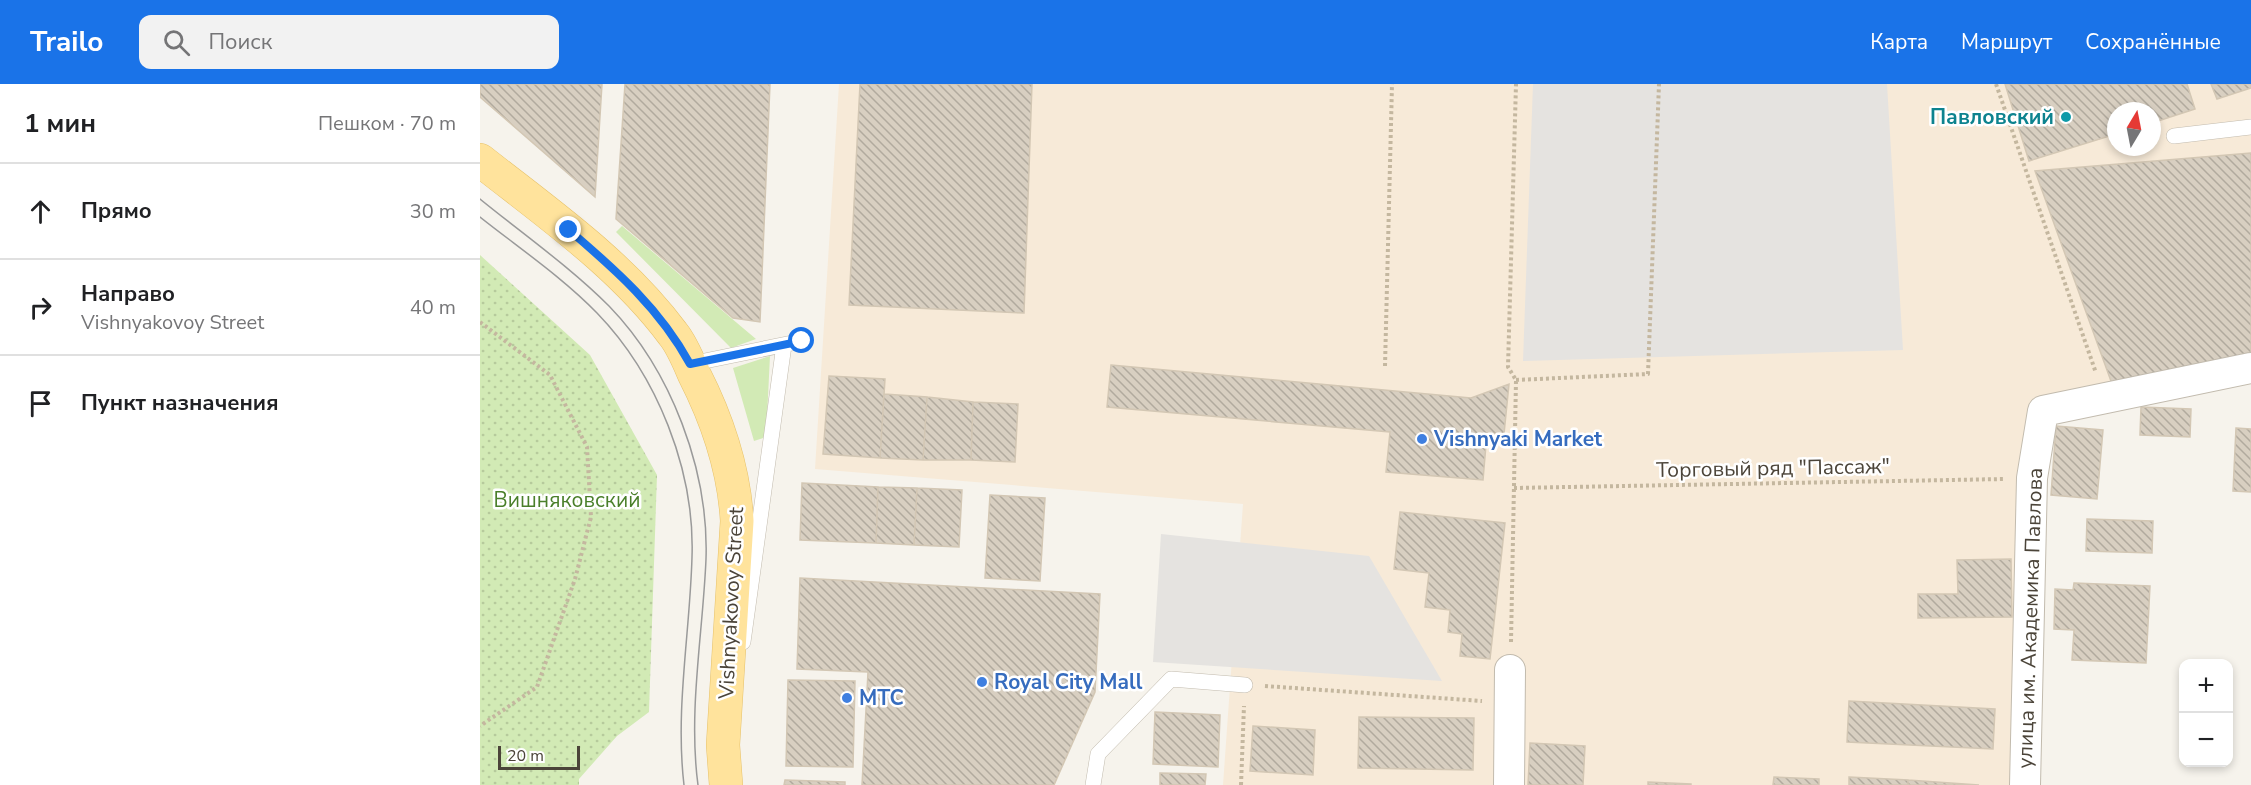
<!DOCTYPE html>
<html lang="ru">
<head>
<meta charset="utf-8">
<style>
	:root { --surface:#fff; --page:#f2f2f2; --text:#202124; --muted:#757577; --line:#e0e0e0; --accent:#1a73e8 }
	body { margin:0; font-family:"Nunito Sans",sans-serif; background:var(--page); color:var(--text) }
	.controls { position:absolute; right:18px; bottom:18px; display:grid; overflow:hidden; border-radius:12px; box-shadow:0 3px 9px #0003 }
	.controls button { width:54px; height:54px; display:grid; place-items:center; padding:0; border:0; border-bottom:2px solid var(--line); background:var(--surface); color:var(--text); font:30px sans-serif }
	.compass { position:absolute; left:1627px; top:18px; width:54px; height:54px; border-radius:50%; background:var(--surface); box-shadow:0 3px 9px #0003; rotate:10deg }
	.scale { position:absolute; left:18px; bottom:15px; width:82px; box-sizing:border-box; padding-left:6px; border:3px solid #4b4439; border-top:0; font-size:16px; line-height:21px; white-space:nowrap; color:#4b4439; -webkit-text-stroke:4px #fff; paint-order:stroke }
	.stop { position:absolute; width:18px; height:18px; margin:-14px; border:4px solid #1a73e8; border-radius:50%; background:#fff }
	.stop.end { background:#1a73e8; border-color:#fff; box-shadow:0 2px 6px #0008 }
	.list { margin:0; padding:0; list-style:none }
	h2 { display:flex; justify-content:space-between; align-items:center; height:78px; margin:0; padding:0 24px; font-size:26px }
	h2 small { font-size:20px; font-weight:400; color:var(--muted) }
	.list li { display:grid; grid-template-columns:39px 1fr auto; gap:18px; align-items:center; box-sizing:border-box; height:96px; padding:0 24px; border-top:2px solid var(--line) }
	.list b { display:block; font-size:22px; white-space:nowrap }
	.list p { margin:0; font-size:20px; white-space:nowrap; color:var(--muted) }
	.list em { font-size:20px; font-style:normal; color:var(--muted) }
	.icon { flex:none; width:33px; height:33px; fill:none; stroke:currentColor; stroke-width:2; stroke-linecap:round; stroke-linejoin:round }
	.map { position:relative; flex:none; width:1771px; height:701px; overflow:hidden }
	header { display:flex; align-items:center; gap:36px; box-sizing:border-box; height:84px; padding:0 30px; background:var(--accent); color:#fff }
	header strong { font-size:28px }
	nav { display:flex; gap:33px; margin-inline-start:auto; font-size:21px }
	.search { width:420px; height:54px; background:var(--page); display:flex; align-items:center; gap:15px; box-sizing:border-box; padding:0 21px; border-radius:12px; color:var(--muted); font-size:22px }
	main { display:flex }
	aside { flex:1; background:var(--surface) }
	.map>svg:first-child { display:block }
	.commercial { fill:#f7ead8; fill-rule:evenodd }
	.green { fill:#d2eab5 }
	.park { fill:url(#park-dots) }
	.parking { fill:#e5e3e0 }
	.building { fill:url(#building-back-hatch); stroke:#d3c7b4; stroke-width:1.5 }
	.lines { fill:none; stroke-linecap:round; stroke-linejoin:round }
	.lane-casing { stroke:#c2bbae; stroke-width:16 }
	.street-casing { stroke:#c2bbae; stroke-width:32 }
	.primary-casing { stroke:#e6c16a; stroke-width:34 }
	.path { stroke:#c4b79f; stroke-width:4; stroke-dasharray:3 3; stroke-linecap:butt }
	.lane { stroke:#fff; stroke-width:15 }
	.street { stroke:#fff; stroke-width:30 }
	.primary { stroke:#ffe39c; stroke-width:33 }
	.tram { stroke:#9a9a9a; stroke-width:1.5 }
	.route { stroke:#1a73e8; stroke-width:8 }
	.culture-dot { fill:#0f9aa8; stroke:#fff; stroke-width:2 }
	.shop-dot { fill:#3f7fe0; stroke:#fff; stroke-width:2 }
	.labels { text-anchor:middle; dominant-baseline:central; stroke-width:5; stroke-linejoin:round; paint-order:stroke }
	.culture-label { font-size:21px; font-weight:bold; fill:#0d838f; stroke:#fff; text-anchor:end }
	.shop-label { font-size:21px; font-weight:bold; fill:#366cbe; stroke:#fff; text-anchor:start }
	.street-label { font-size:21px; fill:#4b4439; stroke:#fff }
	.park-label { font-size:21px; fill:#4a7f2a; stroke:#fff }
</style>
</head>
<body>
<header>
<strong>Trailo</strong>
<div class="search"><svg class="icon" aria-label="search" viewBox="0 0 24 24"><circle cx="10" cy="10" r="6"/><path d="M15 15l6 6"/></svg>Поиск</div>
<nav><a>Карта</a><a>Маршрут</a><a>Сохранённые</a></nav>
</header>
<main>
<aside>
<h2>1 мин<small>Пешком · 70 m</small></h2>
<ul class="list">
<li><svg class="icon" aria-label="ahead" viewBox="0 0 24 24"><path d="M12 20V5M6 11l6-6 6 6"/></svg><div><b>Прямо</b></div><em>30 m</em></li>
<li><svg class="icon" aria-label="right" viewBox="0 0 24 24"><path d="M7 20v-9h11M14 6l5 5-5 5"/></svg><div><b>Направо</b><p>Vishnyakovoy Street</p></div><em>40 m</em></li>
<li><svg class="icon" aria-label="arrive" viewBox="0 0 24 24"><path d="M6 21V4h12l-3 4 3 4H6"/></svg><div><b>Пункт назначения</b></div></li>
</ul>
</aside>
<div class="map">
<svg width="1771" height="701" viewBox="0 0 1771 701">
	<defs>
		<pattern id="park-dots" width="8" height="8" patternUnits="userSpaceOnUse" patternTransform="scale(1.5)"><rect width="8" height="8" fill="#d2eab5"/><path d="M2 2h.1M6 6h.1" fill="none" stroke="#b6ca9c" stroke-width="1.8" stroke-linecap="round"/></pattern>
		<pattern id="building-back-hatch" width="6" height="6" patternUnits="userSpaceOnUse" patternTransform="scale(1.5)"><rect width="6" height="6" fill="#d8cfc1"/><path d="M-1 5l2 2M0 0l6 6M5-1l2 2" fill="none" stroke="#b1aa9e"/></pattern>
	</defs>
	<rect width="100%" height="100%" fill="#f6f3ec"/>
	<path class="commercial" d="M 359,0 L 1771,0 L 1771,281 L 1549,325 L 1535,701 L 743,701 L 763,420 L 335,385 ZM 1636,27 L 1672,27 L 1672,63 L 1636,63 Z"/>
	<path class="green" d="M 142,142 L 276,255 L 251,264 L 136,148 Z
		M 290,272 L 286,353 L 274,357 L 253,284 Z"/>
	<path class="park" d="M 0,171 L 110,271 L 177,391 L 169,628 L 137,652 L 99,695 L 99,701 L 0,701 Z"/>
	<path class="parking" d="M 1053,0 L 1407,0 L 1423,266 L 1043,277 Z
		M 681,450 L 889,472 L 962,597 L 673,578 Z"/>
	<path class="building" d="M 0,0 L 122,0 L 115,113 L 0,13 Z
		M 145,0 L 290,0 L 280,238 L 253,234 L 136,135 Z
		M 380,0 L 552,0 L 544,229 L 369,221 Z
		M 1525,0 L 1707,0 L 1715,25 L 1672,39 L 1672,27 L 1636,27 L 1636,50 L 1549,77 Z
		M 1731,0 L 1771,0 L 1771,4 L 1737,15 Z
		M 1771,69 L 1771,272 L 1632,300 L 1555,87 Z
		M 631,281 L 991,314 L 1029,300 L 1024,350 L 1007,349 L 1003,396 L 906,388 L 910,348 L 627,323 Z
		M 349,292 L 405,295 L 400,374 L 343,370 Z
		M 404,310 L 447,313 L 443,376 L 400,374 Z
		M 447,313 L 493,318 L 491,376 L 443,376 Z
		M 493,318 L 538,320 L 535,378 L 491,376 Z
		M 1661,323 L 1711,325 L 1710,353 L 1660,351 Z
		M 1576,342 L 1623,346 L 1617,415 L 1571,411 Z
		M 1756,344 L 1771,345 L 1771,408 L 1753,407 Z
		M 322,399 L 398,403 L 396,459 L 320,456 Z
		M 398,403 L 437,404 L 434,461 L 396,459 Z
		M 437,404 L 482,406 L 479,463 L 434,461 Z
		M 510,411 L 565,414 L 560,497 L 505,494 Z
		M 920,428 L 1025,439 L 1010,575 L 980,572 L 982,550 L 968,548 L 970,526 L 945,523 L 949,489 L 914,485 Z
		M 1607,435 L 1673,437 L 1672,469 L 1606,467 Z
		M 1531,475 L 1532,533 L 1438,534 L 1438,510 L 1478,510 L 1477,476 Z
		M 320,494 L 620,510 L 615,608 L 574,701 L 382,701 L 388,588 L 317,585 Z
		M 1594,499 L 1670,502 L 1666,579 L 1592,576 L 1594,546 L 1574,545 L 1575,505 L 1593,506 Z
		M 308,596 L 375,597 L 373,683 L 306,682 Z
		M 1369,617 L 1515,625 L 1513,665 L 1367,658 Z
		M 675,628 L 740,631 L 738,683 L 673,680 Z
		M 879,633 L 994,634 L 993,686 L 878,684 Z
		M 773,642 L 835,646 L 833,691 L 770,687 Z
		M 1050,659 L 1105,662 L 1103,701 L 1048,701 Z
		M 680,689 L 726,690 L 725,701 L 680,701 Z
		M 1294,693 L 1339,695 L 1339,701 L 1293,701 Z
		M 1369,693 L 1428,696 L 1428,701 L 1369,701 Z
		M 305,696 L 365,698 L 365,701 L 304,701 Z
		M 1428,696 L 1499,701 L 1428,701 Z
		M 1168,698 L 1211,700 L 1211,701 L 1168,701 Z"/>
	<g class="lines">
		<g class="lane-casing">
			<path id="lane" d="M 1694,52 L 1771,43
				M 210,280 L 322,257
				M 263,558 L 304,261
				M 613,701 L 618,670 L 691,595 L 765,601"/>
		</g>
		<g class="street-casing">
			<path id="street" d="M 1029,701 L 1030,586
				M 1545,701 L 1552,394 L 1563,327 L 1771,284"/>
		</g>
		<g class="primary-casing">
			<path id="primary" d="M 0,76 C 67,129 141,180 193,250 C 202,261 208,276 214,290 C 238,337 254,384 257,437 L 243,661 L 246,701"/>
		</g>
		<path class="path" d="M 1516,0 L 1616,289
			M 0,238 L 70,291 L 107,363 L 111,433 L 95,495 L 57,603 L 0,642
			M 905,282 L 912,0
			M 1036,296 L 1168,290 L 1179,0
			M 1034,404 L 1525,395
			M 1031,558 L 1036,296 L 1028,283 L 1036,0
			M 785,602 L 1002,617
			M 761,701 L 764,622"/>
		<use href="#lane" class="lane"/>
		<use href="#street" class="street"/>
		<use href="#primary" class="primary"/>
		<path class="tram" d="M 0,115 C 43,150 90,183 129,222 C 191,286 229,386 226,475 C 223,549 208,627 218,701
			M 0,133 C 39,164 82,193 117,229 C 177,291 215,386 212,473 C 210,549 195,625 204,701"/>
	</g>
	<g class="lines">
		<path class="route" d="M 89,146 C 136,186 180,225 210,280 L 322,257"/>
	</g>
	<circle class="culture-dot" cx="1586" cy="33" r="6"/>
	<g class="shop-dot">
		<circle cx="942" cy="355" r="6"/>
		<circle cx="502" cy="598" r="6"/>
		<circle cx="367" cy="614" r="6"/>
	</g>
	<g class="labels">
		<g class="culture-label">
			<text x="1574" y="33">Павловский</text>
		</g>
		<g class="shop-label">
			<text x="954" y="355">Vishnyaki Market</text>
			<text x="514" y="598">Royal City Mall</text>
			<text x="379" y="614">МТС</text>
		</g>
		<g class="street-label">
			<text transform="translate(1293 384) rotate(-1)">Торговый ряд "Пассаж"</text>
			<text transform="translate(251 519) rotate(-87)">Vishnyakovoy Street</text>
			<text transform="translate(1550 534) rotate(-88)">улица им. Академика Павлова</text>
		</g>
		<g class="park-label">
			<text x="87" y="416">Вишняковский</text>
		</g>
	</g>
</svg>
<div class="controls">
<button>+</button>
<button>−</button>
</div>
<svg class="compass" viewBox="-18 -18 36 36"><path d="M0-13l5 13h-10z" fill="#e53935"/><path d="M0 13l5-13h-10z" fill="#757577"/></svg>
<div class="scale">20 m</div>
<div class="stop" style="left:322px;top:257px"></div>
<div class="stop end" style="left:89px;top:146px"></div>
</div>
</main>
</body>
</html>
